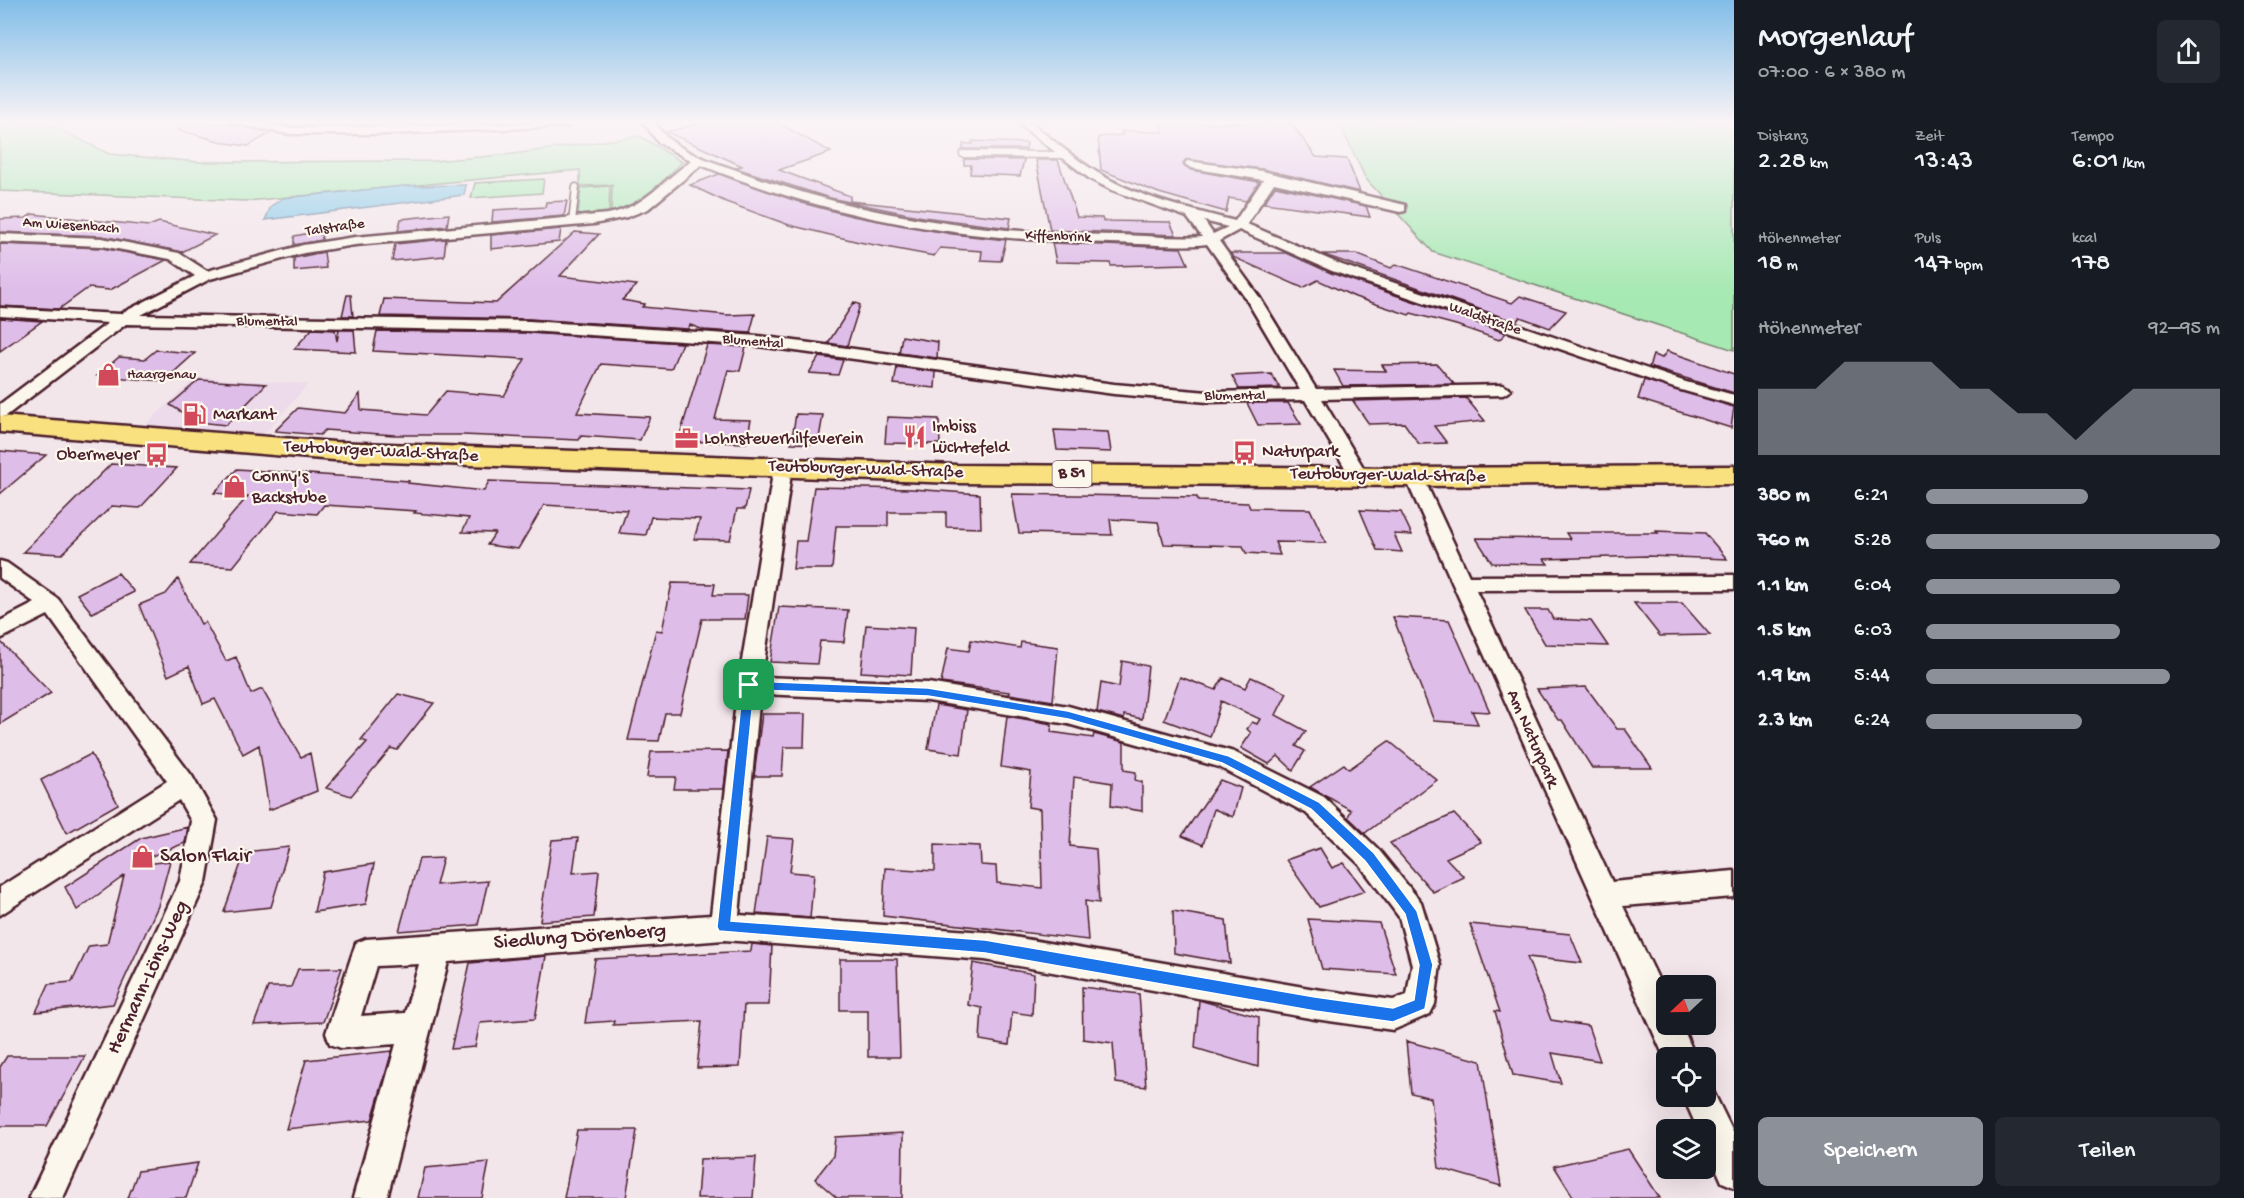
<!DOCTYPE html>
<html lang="de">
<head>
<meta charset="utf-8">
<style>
  body { margin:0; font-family:"Gochi Hand",sans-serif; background:#242831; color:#f1f3f6; height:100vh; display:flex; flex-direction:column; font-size:22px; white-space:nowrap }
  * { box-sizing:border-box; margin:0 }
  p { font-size:20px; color:#9ea1a6 }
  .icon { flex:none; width:33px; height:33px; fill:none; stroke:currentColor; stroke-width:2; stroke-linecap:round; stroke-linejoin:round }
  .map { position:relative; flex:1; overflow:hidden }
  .drawer { display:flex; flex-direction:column; background:#171b24; width:510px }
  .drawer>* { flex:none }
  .needle { width:39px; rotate:248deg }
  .tools { position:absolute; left:1656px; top:975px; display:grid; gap:12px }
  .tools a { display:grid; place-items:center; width:60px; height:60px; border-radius:9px; background:#171b24; box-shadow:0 6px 24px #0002; font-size:30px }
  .pin { position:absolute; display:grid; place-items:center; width:51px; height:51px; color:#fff; margin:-26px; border-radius:12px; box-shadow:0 3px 9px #0006 }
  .round { display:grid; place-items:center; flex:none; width:63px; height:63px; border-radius:9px; background:#242831 }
  .overview { display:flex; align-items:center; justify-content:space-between; height:102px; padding:0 24px }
  h1 { font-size:33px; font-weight:600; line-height:45px }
  .metrics { display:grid; grid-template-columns:repeat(3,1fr); gap:9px; height:102px; padding:6px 24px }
  .metrics div { display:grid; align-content:center }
  .metrics b { font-size:26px; font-weight:600 }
  .metrics small { font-size:16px; font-weight:400 }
  .metrics p { font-size:16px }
  .chart { height:168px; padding:12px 24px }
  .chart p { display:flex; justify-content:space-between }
  .chart svg { width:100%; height:108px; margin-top:6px; fill:#8c9099; opacity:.7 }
  .cta { display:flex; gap:12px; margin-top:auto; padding:12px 24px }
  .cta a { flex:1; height:69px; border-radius:9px; background:#8c9099; color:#fff; font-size:24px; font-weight:600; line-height:69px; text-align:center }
  .cta a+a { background:#242831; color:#f1f3f6 }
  ul { padding:0 24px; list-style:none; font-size:20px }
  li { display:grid; grid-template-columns:96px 72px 1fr; align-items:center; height:45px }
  li i { height:15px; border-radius:8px; background:#8c9099 }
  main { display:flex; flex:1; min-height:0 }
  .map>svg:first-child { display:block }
</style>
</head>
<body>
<main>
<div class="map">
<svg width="1734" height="1198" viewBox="0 0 1734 1198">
  <rect width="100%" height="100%" fill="#f3e6eb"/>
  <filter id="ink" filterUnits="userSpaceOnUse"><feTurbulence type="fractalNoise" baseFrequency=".0167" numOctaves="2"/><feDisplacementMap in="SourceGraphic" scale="12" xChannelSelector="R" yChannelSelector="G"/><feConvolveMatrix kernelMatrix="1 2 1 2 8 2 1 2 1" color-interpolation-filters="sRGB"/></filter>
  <g filter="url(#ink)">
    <path fill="#eddaea" d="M197 377 308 384 264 434 145 425Z"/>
    <path fill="#a7e9b3" stroke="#78846f" stroke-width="1.5" d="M0 123H47L109 154 200 162 433 161 513 154 640 136 682 162 644 200 611 212 612 185 580 186V170L246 201 0 191Z
      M1339 123H1734V350L1433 252 1366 179Z
      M544 179 542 193 471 198 475 183Z
      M610 186 609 212 578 215 581 188Z"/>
    <path fill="#87cae9" stroke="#6f869d" stroke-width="1.5" d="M466 185 464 195 265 220 271 206 283 198 404 186Z"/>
    <path fill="#dfbde9" stroke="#4a1f2b" stroke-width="1.5" d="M179 123H229L271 133 248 146 226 143 178 130Z
      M701 123H778L831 152 779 170 850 196V201L1011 218 1009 228 923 217 830 198 736 168 742 166 667 132Z
      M1160 123H1291L1316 157 1347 159 1360 192 1262 169 1185 160 1183 164 1191 170 1259 182 1246 201 1229 198 1226 212 1159 193 1101 170 1098 137 1122 135 1121 131 1163 132Z
      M972 141 1027 143 1026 149H963V144H973Z
      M964 159 1024 160 1020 176 970 174 971 165H964Z
      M1036 160H1058L1077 217 1102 218 1103 221 1170 222 1176 235 1050 230Z
      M719 174 802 203 852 216 952 234 1006 240 1001 261 981 260 982 251 940 248 934 256 859 242 789 225 726 202 690 185Z
      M1275 186 1366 206 1370 217 1264 203Z
      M567 201 564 216 492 222 493 210 545 207 546 202Z
      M32 214 149 226 159 222 215 235 182 252 102 236 0 232V219L26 218Z
      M449 214 447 226 398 231 401 219Z
      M561 229 559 242 491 249V235Z
      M321 231 322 240 294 245V236Z
      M575 232 599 234 560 276 637 285 622 300 645 304 642 307 728 315 755 314 750 333 704 330 690 325 688 329 529 319 380 316 384 299 496 303Z
      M446 239 444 256 392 261 395 244Z
      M1052 243 1181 248 1188 264 1111 266 1110 263 1056 262Z
      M0 244 102 248 166 260 110 290 88 288 59 309 0 306Z
      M324 252 326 268 294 271V258Z
      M1230 253H1287L1331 273 1506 333 1499 340 1456 325 1411 313 1409 315 1355 297 1318 280 1303 288 1233 257Z
      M1322 254H1356L1391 268 1396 264 1512 303 1520 296 1566 311 1550 328 1520 317 1516 322Z
      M347 295H351L353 316H342Z
      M854 302 860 305 847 346 828 343Z
      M0 318 42 321 0 351Z
      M312 329 335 330 337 341 339 330H354L356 352 294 349Z
      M377 331 529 333 682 343 671 369 601 364 577 413 650 417 640 440 581 436 579 440 462 435H394L325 430 320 435 275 431 298 408 345 413 360 394 361 410 426 415 446 391 504 396 525 359 373 351Z
      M902 336 938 342 937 358 899 353Z
      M707 345 746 347 740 371 728 370 715 419 751 420 746 443 678 441Z
      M156 350 195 353 164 381 97 376 119 357 145 359Z
      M1667 351 1734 374V393L1649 367 1653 355 1662 358Z
      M819 357 843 360 838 375 809 373Z
      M1437 364 1454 384 1343 386 1334 370 1386 371 1382 365Z
      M897 367 936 372 935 388 894 384Z
      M1271 374 1280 388 1239 389 1232 376Z
      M199 380 266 384 226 425 198 422 170 405Z
      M1644 380 1734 407 1731 428 1638 399Z
      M1466 398 1485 421 1434 426 1447 443 1419 444 1404 423 1369 424 1353 401Z
      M1247 403H1288L1301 424 1258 425Z
      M796 414 823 415 818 444 791 443Z
      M887 417 939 419 940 444 885 443Z
      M1054 430 1108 432 1111 452 1057 450Z
      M0 451 46 455 0 494Z
      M111 464 177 468 140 508 112 506 62 554 23 552Z
      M237 469 409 481 408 483 484 491 489 481 749 490 745 509H737L730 540 694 539 700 519 651 517 646 535 619 533 627 510 544 505 518 549 487 545 495 533 462 532 469 518 414 513 416 511 324 505 317 514 278 511 233 567 190 564 248 496 214 493Z
      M814 487 912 489 980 494 981 528 946 527V512H888V526H836L832 569H793L796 541H806Z
      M1012 494 1197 497 1198 501 1248 503 1250 508 1310 509 1326 543 1275 542 1280 555 1246 553 1243 546 1164 544 1158 522 1110 519 1112 535 1019 533Z
      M1360 510 1401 512 1412 535 1394 534 1402 552 1377 550Z
      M1656 531 1705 533 1727 559 1647 556 1544 559 1548 564 1492 563 1476 538 1570 539 1566 533H1658Z
      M118 573 134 592 92 613 77 594Z
      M178 579 201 624 205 622 226 661 236 657 251 694 262 689 301 757 310 753 317 791 269 810 259 745 243 754 215 699 203 704 189 666 168 676 139 605 166 594Z
      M672 583 715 584 713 595H748L745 619H702L680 713H665L659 741 628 740 656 630 662 631Z
      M1634 603H1682L1710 635 1660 636Z
      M779 607 848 610 844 642 820 641 817 664 770 662Z
      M1525 610H1548L1553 619 1591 621 1608 646 1545 644Z
      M1393 617 1449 620 1490 712 1472 711 1478 724 1434 721Z
      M866 625 914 628 911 675 861 672Z
      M971 640 1020 648 1021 642 1058 647 1053 701 1009 694 1010 692 941 683 948 648 969 651Z
      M0 641 51 693 0 724Z
      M1122 661 1148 666 1142 719 1124 715V719L1097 712 1101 683 1119 687Z
      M1180 677 1216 690 1223 678 1245 688 1251 677 1287 693 1276 715 1306 731 1296 746 1305 751 1293 770 1278 756 1269 764 1241 748 1251 733 1247 729 1252 722 1257 724 1260 719 1221 701 1210 737 1164 720Z
      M1586 687 1617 729H1625L1652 768H1592L1562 720H1558L1537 689Z
      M398 694 434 703 397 750 391 748 351 796 326 788 367 742 361 740Z
      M936 705 967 710 961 754 928 749Z
      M762 714H805L804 747H784L782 776H754Z
      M1007 716 1052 724 1051 732 1093 738 1094 734 1124 742V770L1136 772 1135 780 1142 782V811L1111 806 1112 783 1074 777 1070 846 1096 849 1099 903 1085 901 1088 940 883 916 885 868 935 871V844L980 846 981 865 996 866 997 883 1042 888 1040 809 1028 807 1031 772 1001 767Z
      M1389 741 1437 780 1365 833 1348 817 1351 810 1310 787 1344 764 1349 769Z
      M728 751 724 789H674L676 777H647L651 752Z
      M91 754 118 804 67 833 41 780Z
      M1220 780 1241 788 1233 817 1214 809 1203 845 1182 836Z
      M1454 814 1481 842 1446 858 1464 877 1433 892 1390 843Z
      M188 827 185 843 139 861V865L170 861 158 906 113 1004 36 1012 49 984 72 982 89 946 107 944 124 876 77 910 65 887 141 838Z
      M767 837 794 839 790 872 814 874 810 918 756 914Z
      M578 838 573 873 599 871 594 917 540 921 552 840Z
      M289 847 271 907 224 912 245 852Z
      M1320 848 1332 868 1344 863 1365 891 1319 907 1286 860Z
      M443 858 436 885 488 881 478 925 399 931 419 859Z
      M374 864 366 904 314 912 323 872Z
      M1173 911 1226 920 1230 963 1174 953Z
      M1308 919 1379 923 1396 974 1322 969Z
      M1470 924 1570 934 1582 963 1527 957 1551 1020 1588 1026 1600 1061 1552 1053 1561 1083 1513 1075 1495 1011 1500 1012Z
      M752 944 772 946 769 1005H744L740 1067 697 1068 702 1021 613 1025 614 1021 585 1023 595 959 751 951Z
      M546 956 535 1019 480 1023 475 1047 451 1049 470 963Z
      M840 959H897L900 1057H868V1010H840Z
      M973 963 1034 974 1032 1015 1012 1012 1009 1045 980 1040 982 1008 968 1005Z
      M342 968 323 1022 254 1025 268 987H291L298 969Z
      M1082 987 1139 994 1146 1087 1116 1083 1113 1043 1083 1039Z
      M1199 1000 1259 1017 1258 1067 1195 1048Z
      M1406 1041 1481 1061 1501 1186 1439 1168 1431 1098 1411 1093Z
      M392 1051 372 1120 286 1129 306 1060Z
      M7 1056H85L47 1126H0V1067Z
      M577 1130H637L626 1198H564Z
      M903 1133 902 1198H837L815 1179 833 1156 835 1137Z
      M1628 1149 1660 1198H1574L1554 1166Z
      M756 1157 753 1198H697L700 1159Z
      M489 1162 482 1198H418L425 1168Z
      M198 1163 186 1198H128L138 1171Z"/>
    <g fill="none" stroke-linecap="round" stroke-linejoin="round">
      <defs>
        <path id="service" d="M963 154 1064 155
          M572 222 576 187"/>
        <path id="minor" d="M231 123H261L289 128 573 123 568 126 388 134H289Z
          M644 123H655C671 150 708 160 736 170 861 217 982 233 1115 235 1144 235 1173 239 1202 237L1187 217 1112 190 1090 179 1018 123H1031C1053 140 1075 159 1098 173 1136 197 1192 210 1235 221L1263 180 1191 168 1185 164 1187 161 1262 171 1405 205V211L1400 212 1274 183 1247 224 1342 265 1686 382 1734 395V405L1674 388 1332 271 1239 230 1219 241 1260 298 1316 389 1503 385 1511 390 1503 395 1322 399 1369 477 1360 483 1353 481 1305 400 1208 402 1114 394 758 346 529 331 126 324 6 416 0 417V404L108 323 0 316V308L120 314 195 276 170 259 102 246 0 242V234L102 238 179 253 207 271 303 245 355 237 608 214C645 207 662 181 691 161L658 142ZM701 165C839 221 963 240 1111 243 1142 243 1176 248 1207 244L1246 299 1300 390 1208 392 1114 384 758 336 529 321 141 315 210 279 304 253 355 245 594 224 627 217 648 209ZM1204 221 1228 227 1213 234Z
          M783 461 792 467 762 677 928 683 1068 706 1234 752 1324 797 1378 849 1421 902 1440 965 1435 1004 1430 1014 1393 1030 1315 1019 985 960 724 940 448 962 387 1198H353L396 1044 341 1048 330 1044 326 1033 356 943 366 939 711 915 738 685 774 467ZM760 694 928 701 1068 724 1219 767 1306 813 1360 865 1399 917 1412 965 1407 995 1393 1000 1315 989 985 932 739 915ZM419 964 405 1013 361 1016 376 966Z
          M1414 471 1423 477 1469 576 1734 575V589L1476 590 1612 882 1734 871V897L1623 906 1666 995V1024H1681L1696 1058H1666V1061L1405 477Z
          M0 561 7 563 58 599 192 776 217 820 206 882 63 1198H29L180 881 191 821 179 800 0 915V887L167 781 48 615 0 639V621L35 603 0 578Z
          M1706 1083 1710 1085 1734 1134V1187L1722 1182 1706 1145V1130H1698L1683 1096H1706Z"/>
        <path id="primary" d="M0 416 334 442 956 465 1414 468 1734 466V484L1414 486 956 483 334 460 0 432Z"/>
      </defs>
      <use href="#service" stroke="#4a1f2b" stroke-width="9"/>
      <use href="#minor" stroke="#4a1f2b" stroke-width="5"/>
      <use href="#primary" stroke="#4a1f2b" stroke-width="5"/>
      <use href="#service" stroke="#fbf7ec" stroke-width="6"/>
      <use href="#minor" fill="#fbf7ec" fill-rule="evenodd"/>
      <use href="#primary" fill="#fae180" fill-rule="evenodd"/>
    </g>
  </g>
  <linearGradient id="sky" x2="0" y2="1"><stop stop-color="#81bde8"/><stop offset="0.42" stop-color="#faf4f6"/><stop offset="1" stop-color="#faf4f6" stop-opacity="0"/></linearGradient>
  <rect width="1734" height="291" fill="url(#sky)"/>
  <path fill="#1a73e8" stroke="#fff" stroke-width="1.5" fill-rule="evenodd" d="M749 681 928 688 1068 711 1229 756 1319 802 1374 853 1417 911 1433 965 1425 1009 1393 1022 1315 1011 985 953 719 931 717 927 743 685ZM754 690 928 696 1068 719 1222 763 1311 809 1365 861 1405 914 1419 965 1414 1000 1393 1008 1315 997 985 940 731 921Z"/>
  <defs>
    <symbol id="shop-bare" viewBox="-9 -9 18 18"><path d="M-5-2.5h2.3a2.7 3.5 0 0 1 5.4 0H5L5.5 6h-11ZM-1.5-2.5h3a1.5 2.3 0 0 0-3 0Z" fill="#d1495b" stroke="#fbf7ec" stroke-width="2.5" paint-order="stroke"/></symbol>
    <symbol id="fuel-bare" viewBox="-9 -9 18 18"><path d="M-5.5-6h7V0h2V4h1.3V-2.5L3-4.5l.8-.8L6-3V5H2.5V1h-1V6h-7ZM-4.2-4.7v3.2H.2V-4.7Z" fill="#d1495b" stroke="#fbf7ec" stroke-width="2.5" paint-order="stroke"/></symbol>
    <symbol id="restaurant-bare" viewBox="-9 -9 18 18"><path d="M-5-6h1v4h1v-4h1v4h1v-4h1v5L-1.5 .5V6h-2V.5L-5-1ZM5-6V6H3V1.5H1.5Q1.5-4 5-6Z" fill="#d1495b" stroke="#fbf7ec" stroke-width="2.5" paint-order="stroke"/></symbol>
    <symbol id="office-bare" viewBox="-9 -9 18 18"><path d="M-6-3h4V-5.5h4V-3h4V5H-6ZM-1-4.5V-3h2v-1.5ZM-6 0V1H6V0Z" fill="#d1495b" stroke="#fbf7ec" stroke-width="2.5" paint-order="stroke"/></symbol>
    <symbol id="bus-bare" viewBox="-9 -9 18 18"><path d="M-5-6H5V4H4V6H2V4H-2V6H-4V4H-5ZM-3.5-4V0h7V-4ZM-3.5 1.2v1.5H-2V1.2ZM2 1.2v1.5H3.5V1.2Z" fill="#d1495b" stroke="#fbf7ec" stroke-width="2.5" paint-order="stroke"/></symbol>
  </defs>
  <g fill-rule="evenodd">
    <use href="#shop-bare" x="92" y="358" width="33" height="33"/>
    <use href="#fuel-bare" x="178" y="398" width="33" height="33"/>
    <use href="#restaurant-bare" x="898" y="420" width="33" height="33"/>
    <use href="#office-bare" x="670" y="422" width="33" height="33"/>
    <use href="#bus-bare" x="1228" y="436" width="33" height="33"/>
    <use href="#bus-bare" x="140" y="438" width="33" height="33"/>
    <use href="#shop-bare" x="218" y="470" width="33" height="33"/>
    <use href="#shop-bare" x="126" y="840" width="33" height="33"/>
  </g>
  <g text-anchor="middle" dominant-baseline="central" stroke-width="4.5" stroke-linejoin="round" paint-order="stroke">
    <g font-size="15" fill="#4a1f2b" stroke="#fbf7ec">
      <text transform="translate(71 226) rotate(4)">Am Wiesenbach</text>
      <text transform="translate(335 228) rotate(-8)">Talstraße</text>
      <text transform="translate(1058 237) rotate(2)">Kiffenbrink</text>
      <text transform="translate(1485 319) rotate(19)">Waldstraße</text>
      <text transform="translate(267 322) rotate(1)">Blumental</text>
      <text transform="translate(753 342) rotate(5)">Blumental</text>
      <text x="1235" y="396">Blumental</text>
    </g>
    <g font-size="15" fill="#4a1f2b" stroke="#fbf7ec" text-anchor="start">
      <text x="127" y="375">Haargenau</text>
    </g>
    <rect fill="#fbf7ec" stroke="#7f6065" stroke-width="1.5" x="1052.5" y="461" width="39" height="26" rx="4.5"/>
    <g font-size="16" font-weight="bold" fill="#4a1f2b">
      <text x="1072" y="474">B 51</text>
    </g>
    <g font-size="18" fill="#4a1f2b" stroke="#fbf7ec" text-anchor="start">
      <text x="213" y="415">Markant</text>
      <text x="932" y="427">Imbiss<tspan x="932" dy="21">Lüchtefeld</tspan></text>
      <text x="704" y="439">Lohnsteuerhilfeverein</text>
      <text x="1262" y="452">Naturpark</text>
      <text x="139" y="455" text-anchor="end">Obermeyer</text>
      <text x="252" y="477">Conny's<tspan x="252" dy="21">Backstube</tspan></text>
    </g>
    <g font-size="18" fill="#4a1f2b" stroke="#fbf7ec">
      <text transform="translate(381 452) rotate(3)">Teutoburger-Wald-Straße</text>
      <text transform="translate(866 470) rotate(2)">Teutoburger-Wald-Straße</text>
      <text transform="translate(1388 476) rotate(1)">Teutoburger-Wald-Straße</text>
      <text transform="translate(1532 739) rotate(66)">Am Naturpark</text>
    </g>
    <g font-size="21" fill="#4a1f2b" stroke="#fbf7ec" text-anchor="start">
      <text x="160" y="857">Salon Flair</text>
    </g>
    <g font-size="21" fill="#4a1f2b" stroke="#fbf7ec">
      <text transform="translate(580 938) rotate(-4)">Siedlung Dörenberg</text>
      <text transform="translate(149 978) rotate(-65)">Hermann-Löns-Weg</text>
    </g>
  </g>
</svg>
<div class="tools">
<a><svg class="needle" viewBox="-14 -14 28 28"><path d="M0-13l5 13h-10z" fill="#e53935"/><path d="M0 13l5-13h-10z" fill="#9ea1a6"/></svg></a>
<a><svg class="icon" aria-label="locate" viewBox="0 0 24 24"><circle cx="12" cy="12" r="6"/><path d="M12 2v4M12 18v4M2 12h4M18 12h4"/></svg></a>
<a><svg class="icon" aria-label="layers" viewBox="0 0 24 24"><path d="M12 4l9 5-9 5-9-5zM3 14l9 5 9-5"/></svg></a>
</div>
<div class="pin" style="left:749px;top:685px;background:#1e9e55"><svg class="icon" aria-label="arrive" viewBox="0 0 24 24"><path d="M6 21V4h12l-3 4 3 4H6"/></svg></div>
</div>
<section class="drawer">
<div class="overview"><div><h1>Morgenlauf</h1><p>07:00 · 6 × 380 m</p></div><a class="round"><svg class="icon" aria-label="share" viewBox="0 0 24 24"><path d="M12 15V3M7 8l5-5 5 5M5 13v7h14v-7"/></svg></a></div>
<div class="metrics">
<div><p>Distanz</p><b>2.28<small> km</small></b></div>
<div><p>Zeit</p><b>13:43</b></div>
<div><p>Tempo</p><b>6:01<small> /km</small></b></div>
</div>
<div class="metrics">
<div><p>Höhenmeter</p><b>18<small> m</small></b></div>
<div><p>Puls</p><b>147<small> bpm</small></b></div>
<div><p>kcal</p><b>178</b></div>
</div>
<div class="chart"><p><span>Höhenmeter</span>92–95 m</p>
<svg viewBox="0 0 160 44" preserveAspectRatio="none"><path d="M0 44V17L10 17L20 17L30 6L40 6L50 6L60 6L70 17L80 17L90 27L100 27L110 38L120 27L130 17L140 17L150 17L160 17V44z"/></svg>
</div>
<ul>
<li><b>380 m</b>6:21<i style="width:55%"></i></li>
<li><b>760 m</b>5:28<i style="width:100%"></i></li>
<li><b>1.1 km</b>6:04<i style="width:66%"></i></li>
<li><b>1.5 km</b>6:03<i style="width:66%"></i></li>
<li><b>1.9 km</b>5:44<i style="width:83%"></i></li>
<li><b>2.3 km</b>6:24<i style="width:53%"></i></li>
</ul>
<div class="cta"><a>Speichern</a><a>Teilen</a></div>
</section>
</main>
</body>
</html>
